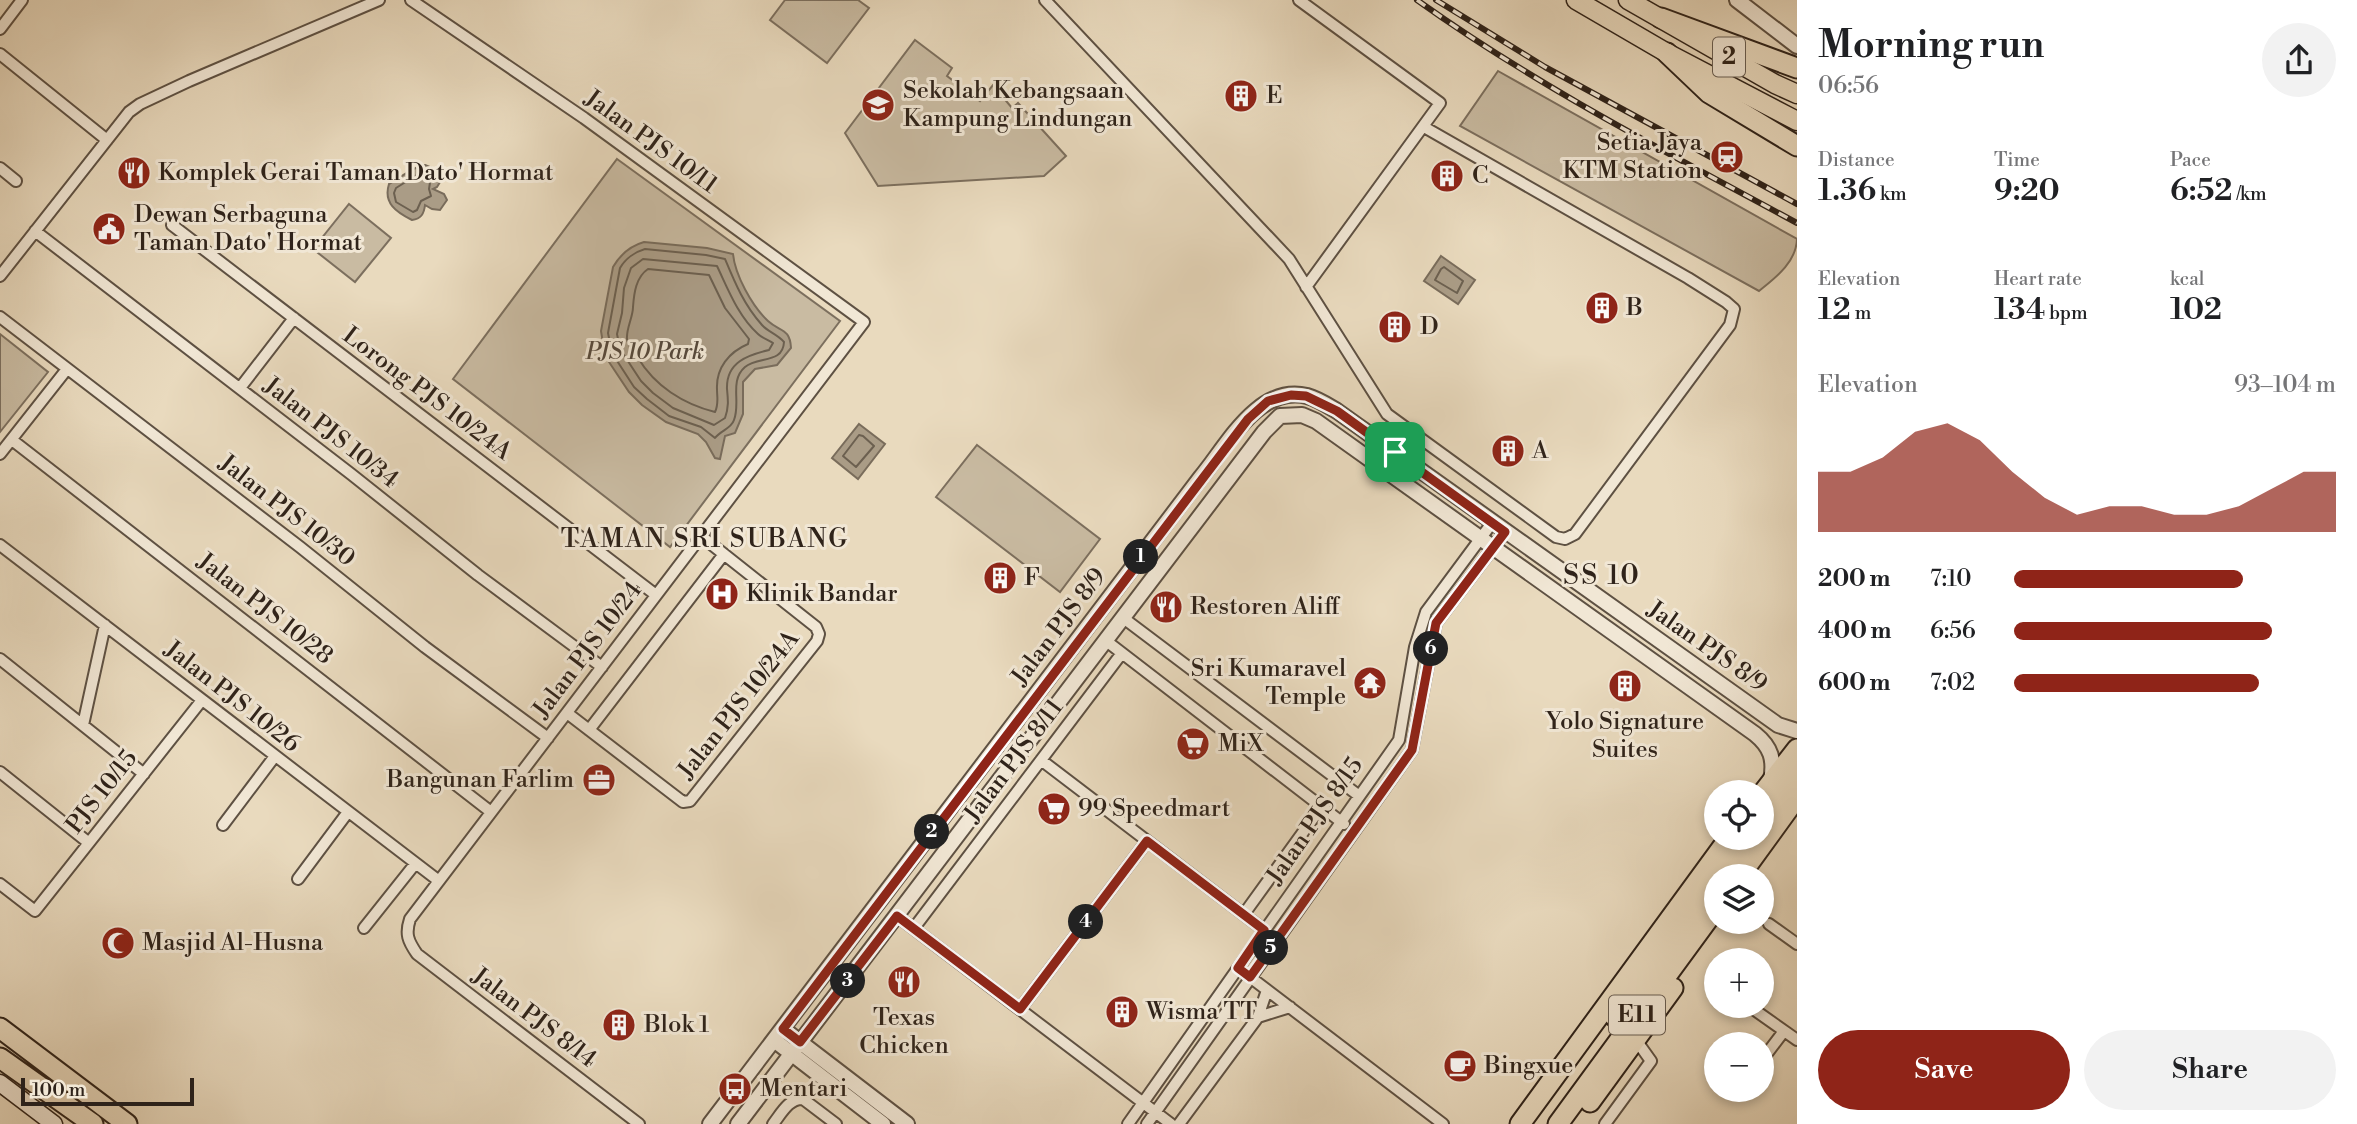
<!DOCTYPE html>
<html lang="en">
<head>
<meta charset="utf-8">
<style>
  body { margin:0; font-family:"Libre Bodoni",serif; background:#f2f2f2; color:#202124; height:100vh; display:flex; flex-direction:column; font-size:26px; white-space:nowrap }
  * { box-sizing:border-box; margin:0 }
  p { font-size:23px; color:#757577 }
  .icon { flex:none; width:38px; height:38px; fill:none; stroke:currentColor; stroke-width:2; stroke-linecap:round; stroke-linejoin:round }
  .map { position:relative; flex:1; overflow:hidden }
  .details { display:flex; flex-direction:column; background:#fff; width:560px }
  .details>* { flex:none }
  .tools { position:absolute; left:1704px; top:780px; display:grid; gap:14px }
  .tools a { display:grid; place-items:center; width:70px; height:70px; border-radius:50%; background:#fff; box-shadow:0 4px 10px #0003; font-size:35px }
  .scale { position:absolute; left:21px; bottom:18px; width:173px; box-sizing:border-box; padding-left:7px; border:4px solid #2f231a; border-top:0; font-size:19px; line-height:24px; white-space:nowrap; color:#2f231a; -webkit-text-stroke:5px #f1e7d5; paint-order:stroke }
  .pin { position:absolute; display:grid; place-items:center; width:60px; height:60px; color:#fff; margin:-30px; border-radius:14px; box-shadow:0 4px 10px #0006 }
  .km { position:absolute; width:35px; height:35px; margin:-18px; border-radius:50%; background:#222; color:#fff; font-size:19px; line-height:35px; text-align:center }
  .round { display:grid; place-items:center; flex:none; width:74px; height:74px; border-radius:37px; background:#f2f2f2 }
  .summary { display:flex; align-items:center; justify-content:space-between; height:119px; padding:0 21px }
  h1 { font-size:38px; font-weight:600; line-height:52px }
  .figures { display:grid; grid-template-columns:repeat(3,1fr); gap:10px; height:119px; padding:7px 21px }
  .figures div { display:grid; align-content:center }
  .figures b { font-size:30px; font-weight:600 }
  .figures small { font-size:19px; font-weight:400 }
  .figures p { font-size:19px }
  .chart { height:196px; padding:14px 21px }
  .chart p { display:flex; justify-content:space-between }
  .chart svg { width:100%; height:126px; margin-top:7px; fill:#8f2418; opacity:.7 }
  .cta { display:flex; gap:14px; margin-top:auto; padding:14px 21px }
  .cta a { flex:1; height:80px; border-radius:42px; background:#8f2418; color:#fff; font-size:28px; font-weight:600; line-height:80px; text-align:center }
  .cta a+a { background:#f2f2f2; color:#202124 }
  ul { padding:0 21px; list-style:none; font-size:23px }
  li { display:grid; grid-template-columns:112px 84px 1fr; align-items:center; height:52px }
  li i { height:18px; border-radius:9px; background:#8f2418 }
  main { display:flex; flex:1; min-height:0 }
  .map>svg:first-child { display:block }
</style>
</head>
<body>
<main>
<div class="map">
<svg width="1797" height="1124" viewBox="0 0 1797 1124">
  <rect width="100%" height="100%" fill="#e9dabe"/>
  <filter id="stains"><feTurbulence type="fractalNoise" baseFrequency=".00286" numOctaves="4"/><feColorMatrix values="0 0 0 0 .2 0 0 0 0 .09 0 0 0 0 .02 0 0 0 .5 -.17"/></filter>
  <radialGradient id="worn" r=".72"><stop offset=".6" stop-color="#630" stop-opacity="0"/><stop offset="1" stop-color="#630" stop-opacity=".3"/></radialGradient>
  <path fill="#c9bba2" stroke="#7c6f5e" stroke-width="2" d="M785 0H858L869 8 827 63 770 20Z
    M915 40 952 68 947 76 980 101 993 85 1012 108 1018 103 1066 156 1044 176 878 186 845 133Z
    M1498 71 1797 239C1796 263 1775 278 1759 291L1460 126Z
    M617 159 840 321 670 547 453 379Z
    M349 204 391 238 355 282 313 249Z
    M0 334 48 372 0 432Z
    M977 445 1100 539 1060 592 936 497Z"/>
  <path fill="#aa9c86" stroke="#796c5b" stroke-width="2" d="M425 165 437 170 440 182 437 187 433 189 444 194 447 200 440 210 432 209 425 205C424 214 421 219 412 220 396 212 383 203 389 184 400 178 414 166 425 165Z
    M644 242 707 248 733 254C735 275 752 306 768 321 780 332 790 328 791 348L777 365 755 369 743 382V414L735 433 725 436 720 459 715 458 706 442 698 434 666 422 642 405 629 392 605 356 601 331 613 267C620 255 630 246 644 242Z
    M1441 256 1475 280 1458 304 1424 281Z
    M859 424 885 444 858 479 832 458Z"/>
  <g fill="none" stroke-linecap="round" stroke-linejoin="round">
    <path stroke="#6c6050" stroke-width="2" d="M420 173 431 176 429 189 431 196 421 201 417 210 413 212 396 202 394 193 396 188Z
      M645 249 706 255 725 259C735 283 744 305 762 325 768 332 777 334 784 342 783 364 758 356 745 367 729 381 741 402 734 420 731 429 721 430 715 438L701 427 669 416 647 399 634 387 612 353 608 333 620 268C625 259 635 252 645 249Z
      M643 259 717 266C728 289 738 316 758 334 762 338 769 340 773 343L769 350C748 355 726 362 727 389 728 399 729 407 725 418L714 425 673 408 653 393 641 381 620 349 617 334 622 313 624 288 631 268Z
      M1444 267 1463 281 1457 293 1435 280 1441 269Z
      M648 269 709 275 725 308 749 339 748 344C729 352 716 368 717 389 717 398 719 404 715 412 683 404 655 386 638 358 634 352 628 346 627 339 626 329 633 317 633 307 634 293 636 277 648 269Z
      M859 435 863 436 874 446 856 467 843 456Z"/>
    <defs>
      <path id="minor" d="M411 0 584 118 864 322 410 919C405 934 408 941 417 954L639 1124
        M1045 0 1289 259 1387 414 1556 537 1565 539 1575 534 1730 325 1734 309 1726 302 1688 278 1424 127
        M1299 0 1440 103 1306 287
        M0 29 22 0
        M0 54 107 140
        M0 168 16 181
        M172 225 656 595
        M35 231 351 474 478 575 602 667
        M0 276 129 112 140 104 189 81 379 0
        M0 317 300 547 425 647 548 738
        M240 388 294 318
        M12 440 491 812
        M1395 452 1410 433
        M0 454 67 369
        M0 545 439 881
        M1122 617 1358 795
        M1105 640 1344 824
        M0 659 144 774
        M567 713 683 802 690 801 817 641 819 634 816 627 701 536
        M83 725 105 625
        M589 730 724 554
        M1041 760 1264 930
        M0 772 89 843
        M223 825 275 756
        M298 879 348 812
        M0 884 35 911 202 700
        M1244 914 1322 806
        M897 916 1171 1124
        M1769 924 1797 944
        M364 928 415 864
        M914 928 1122 653
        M1246 974 1443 1124
        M1749 1006 1797 1040
        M1020 1009 1147 841
        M1258 1017 1290 1007
        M1762 1060 1784 1031
        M773 1124C781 1114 789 1098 803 1099L836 1124
        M1128 1124 1399 740 1415 647 1426 612 1492 523
        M1147 1124 1412 750 1436 623 1505 532
        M1179 1124 1258 1017 1267 990
        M1605 1124 1651 1061 1636 1040"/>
      <path id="tertiary" d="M1737 0 1797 46
        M783 1029 907 1124
        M774 1040 883 1124
        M710 1124 1201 477C1227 446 1258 384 1307 396 1318 399 1327 405 1337 411L1778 725 1797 731
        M738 1124 1264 432 1280 416 1302 415 1316 421 1755 734C1771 747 1775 760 1771 780"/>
      <path id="secondary" d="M0 1083 54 1124"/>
      <path id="trunk" d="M1576 0 1667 53 1797 121
        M1628 0 1775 84 1797 94"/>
      <path id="motorway" d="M1661 18 1797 68
        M1667 53 1709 93 1797 146
        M1762 794 1797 749
        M1762 820 1797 773
        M1720 877 1748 838
        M1739 877 1797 797
        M1615 1017 1717 881
        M0 1028 127 1124
        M0 1058 93 1124
        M1590 1102 1673 988
        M1520 1124 1729 838
        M1558 1124 1717 907"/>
    </defs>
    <use href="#minor" stroke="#5e5143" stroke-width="14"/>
    <use href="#tertiary" stroke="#5e5143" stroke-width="18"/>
    <use href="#secondary" stroke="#2f231a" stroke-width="19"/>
    <use href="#trunk" stroke="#2f231a" stroke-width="21"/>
    <use href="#motorway" stroke="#2f231a" stroke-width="23"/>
    <use href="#minor" stroke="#f1e7d5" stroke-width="10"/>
    <use href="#tertiary" stroke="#f1e7d5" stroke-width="14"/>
    <use href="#secondary" stroke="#f1e7d5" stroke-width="16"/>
    <use href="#trunk" stroke="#e9dabe" stroke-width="18"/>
    <use href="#motorway" stroke="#e9dabe" stroke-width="19"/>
    <defs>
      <path id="rail" d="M1417 0C1537 86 1668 153 1797 223
        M1436 0 1545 67 1797 204"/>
    </defs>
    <use href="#rail" stroke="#2f231a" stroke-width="6"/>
    <use href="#rail" stroke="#f1e7d5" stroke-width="3.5" stroke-dasharray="10" stroke-linecap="butt"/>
  </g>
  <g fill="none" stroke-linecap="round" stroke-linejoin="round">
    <defs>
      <path id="route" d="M1291 395 1306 396 1337 411 1505 532 1436 623 1412 750 1250 977 1238 968 1264 930 1147 841 1020 1009 897 916 800 1042 783 1029 1248 419 1268 401Z"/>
    </defs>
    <use href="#route" stroke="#fff" stroke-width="14"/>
    <use href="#route" stroke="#8f2418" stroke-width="9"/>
  </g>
  <defs>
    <symbol id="building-disc" viewBox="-11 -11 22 22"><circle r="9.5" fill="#8f2418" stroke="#f1e7d5"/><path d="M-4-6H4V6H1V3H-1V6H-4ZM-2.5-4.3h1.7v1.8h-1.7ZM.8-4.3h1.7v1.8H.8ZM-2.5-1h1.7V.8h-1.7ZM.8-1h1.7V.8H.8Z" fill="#fff"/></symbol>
    <symbol id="school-disc" viewBox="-11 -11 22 22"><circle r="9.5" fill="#8f2418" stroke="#f1e7d5"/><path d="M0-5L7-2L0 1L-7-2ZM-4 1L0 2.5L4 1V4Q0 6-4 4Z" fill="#fff"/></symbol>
    <symbol id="station-disc" viewBox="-11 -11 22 22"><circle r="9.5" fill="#8f2418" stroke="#f1e7d5"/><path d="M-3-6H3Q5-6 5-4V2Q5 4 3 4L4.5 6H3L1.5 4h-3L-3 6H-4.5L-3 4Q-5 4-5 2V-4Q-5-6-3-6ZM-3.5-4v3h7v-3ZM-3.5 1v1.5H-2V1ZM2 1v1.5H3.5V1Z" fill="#fff"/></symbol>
    <symbol id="restaurant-disc" viewBox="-11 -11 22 22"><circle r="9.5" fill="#8f2418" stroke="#f1e7d5"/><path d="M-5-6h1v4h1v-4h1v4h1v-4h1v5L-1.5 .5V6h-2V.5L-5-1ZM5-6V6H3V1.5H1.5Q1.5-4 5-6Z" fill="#fff"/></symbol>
    <symbol id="civic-disc" viewBox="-11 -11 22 22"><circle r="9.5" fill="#8f2418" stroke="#f1e7d5"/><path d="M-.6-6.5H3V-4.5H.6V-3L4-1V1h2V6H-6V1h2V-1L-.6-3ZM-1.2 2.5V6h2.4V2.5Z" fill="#fff"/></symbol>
    <symbol id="hospital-disc" viewBox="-11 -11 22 22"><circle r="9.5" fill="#8f2418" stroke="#f1e7d5"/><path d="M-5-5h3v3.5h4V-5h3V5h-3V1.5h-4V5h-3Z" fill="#fff"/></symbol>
    <symbol id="temple-disc" viewBox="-11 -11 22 22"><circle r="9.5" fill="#8f2418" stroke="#f1e7d5"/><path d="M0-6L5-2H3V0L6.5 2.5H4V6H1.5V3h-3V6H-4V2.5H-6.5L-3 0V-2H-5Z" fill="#fff"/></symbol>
    <symbol id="supermarket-disc" viewBox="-11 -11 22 22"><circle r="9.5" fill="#8f2418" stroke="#f1e7d5"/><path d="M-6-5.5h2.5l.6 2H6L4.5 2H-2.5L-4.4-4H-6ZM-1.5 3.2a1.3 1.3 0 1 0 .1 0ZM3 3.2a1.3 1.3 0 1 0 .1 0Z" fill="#fff"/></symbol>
    <symbol id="office-disc" viewBox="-11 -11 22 22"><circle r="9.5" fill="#8f2418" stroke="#f1e7d5"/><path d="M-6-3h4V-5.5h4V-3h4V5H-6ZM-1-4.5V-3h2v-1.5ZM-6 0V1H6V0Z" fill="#fff"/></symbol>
    <symbol id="mosque-disc" viewBox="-11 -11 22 22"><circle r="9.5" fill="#8f2418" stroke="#f1e7d5"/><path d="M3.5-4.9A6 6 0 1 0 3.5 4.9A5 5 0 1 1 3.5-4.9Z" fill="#fff"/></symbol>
    <symbol id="cafe-disc" viewBox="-11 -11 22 22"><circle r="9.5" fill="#8f2418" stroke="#f1e7d5"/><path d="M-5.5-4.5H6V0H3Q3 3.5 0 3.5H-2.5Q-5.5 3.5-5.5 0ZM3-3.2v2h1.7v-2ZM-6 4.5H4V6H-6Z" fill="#fff"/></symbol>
    <symbol id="bus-disc" viewBox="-11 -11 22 22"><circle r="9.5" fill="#8f2418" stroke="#f1e7d5"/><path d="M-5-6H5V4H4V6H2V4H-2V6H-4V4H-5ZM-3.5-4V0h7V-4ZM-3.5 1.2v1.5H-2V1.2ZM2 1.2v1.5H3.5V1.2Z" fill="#fff"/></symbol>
  </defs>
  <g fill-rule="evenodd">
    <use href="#building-disc" x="1222" y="77" width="38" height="38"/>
    <use href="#school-disc" x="859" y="86" width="38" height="38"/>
    <use href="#station-disc" x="1708" y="138" width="38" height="38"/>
    <use href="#restaurant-disc" x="115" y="154" width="38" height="38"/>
    <use href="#building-disc" x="1428" y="157" width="38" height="38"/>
    <use href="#civic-disc" x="90" y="210" width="38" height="38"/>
    <use href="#building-disc" x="1583" y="289" width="38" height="38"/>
    <use href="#building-disc" x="1376" y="308" width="38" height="38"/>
    <use href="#building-disc" x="1489" y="432" width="38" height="38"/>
    <use href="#building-disc" x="981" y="559" width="38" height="38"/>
    <use href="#hospital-disc" x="703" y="575" width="38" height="38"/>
    <use href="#restaurant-disc" x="1147" y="588" width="38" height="38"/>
    <use href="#temple-disc" x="1351" y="664" width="38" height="38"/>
    <use href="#building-disc" x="1606" y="667" width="38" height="38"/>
    <use href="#supermarket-disc" x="1174" y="725" width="38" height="38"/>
    <use href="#office-disc" x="580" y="761" width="38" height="38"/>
    <use href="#supermarket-disc" x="1035" y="790" width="38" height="38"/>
    <use href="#mosque-disc" x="99" y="924" width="38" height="38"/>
    <use href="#restaurant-disc" x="885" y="963" width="38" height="38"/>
    <use href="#building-disc" x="1103" y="993" width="38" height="38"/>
    <use href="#building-disc" x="600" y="1006" width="38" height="38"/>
    <use href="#cafe-disc" x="1441" y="1047" width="38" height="38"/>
    <use href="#bus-disc" x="716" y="1070" width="38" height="38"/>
  </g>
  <g text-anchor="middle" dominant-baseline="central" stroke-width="6" stroke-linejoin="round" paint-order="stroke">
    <g fill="#f1e7d5" stroke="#695e52" stroke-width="2">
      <rect x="1713" y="37.5" width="32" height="39" rx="5"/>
      <rect x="1609" y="995.5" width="56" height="39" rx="5"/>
    </g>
    <g font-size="23" font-weight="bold" fill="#2f231a">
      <text x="1729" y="57">2</text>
      <text x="1637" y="1015">E11</text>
    </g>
    <g font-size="24" fill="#2f231a" stroke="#f1e7d5" text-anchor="start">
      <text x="903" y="91">Sekolah Kebangsaan<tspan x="903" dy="28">Kampung Lindungan</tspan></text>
      <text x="1266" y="96">E</text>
      <text x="1702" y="143" text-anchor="end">Setia Jaya<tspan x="1702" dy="28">KTM Station</tspan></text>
      <text x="158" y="173">Komplek Gerai Taman Dato' Hormat</text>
      <text x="1472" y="176">C</text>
      <text x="134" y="215">Dewan Serbaguna<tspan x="134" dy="28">Taman Dato' Hormat</tspan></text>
      <text x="1626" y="308">B</text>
      <text x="1420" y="327">D</text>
      <text x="1532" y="451">A</text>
      <text x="1024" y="578">F</text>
      <text x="746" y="594">Klinik Bandar</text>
      <text x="1190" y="607">Restoren Aliff</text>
      <text x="1346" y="669" text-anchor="end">Sri Kumaravel<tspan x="1346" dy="28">Temple</tspan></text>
      <text x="1625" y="722" text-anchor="middle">Yolo Signature<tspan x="1625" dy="28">Suites</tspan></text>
      <text x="1218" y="744">MiX</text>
      <text x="574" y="780" text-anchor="end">Bangunan Farlim</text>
      <text x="1078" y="809">99 Speedmart</text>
      <text x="142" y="943">Masjid Al-Husna</text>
      <text x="1146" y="1012">Wisma TT</text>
      <text x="904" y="1018" text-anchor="middle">Texas<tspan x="904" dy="28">Chicken</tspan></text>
      <text x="644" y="1025">Blok 1</text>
      <text x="1484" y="1066">Bingxue</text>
      <text x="760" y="1089">Mentari</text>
    </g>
    <g font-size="24" fill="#2f231a" stroke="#f1e7d5">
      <text transform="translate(651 142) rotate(36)">Jalan PJS 10/11</text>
      <text transform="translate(427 394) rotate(37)">Lorong PJS 10/24A</text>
      <text transform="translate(331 433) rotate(38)">Jalan PJS 10/34</text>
      <text transform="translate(287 511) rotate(38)">Jalan PJS 10/30</text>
      <text transform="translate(265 609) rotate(38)">Jalan PJS 10/28</text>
      <text transform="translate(1059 627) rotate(-53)">Jalan PJS 8/9</text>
      <text transform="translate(1707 647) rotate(35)">Jalan PJS 8/9</text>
      <text transform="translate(588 650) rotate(-53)">Jalan PJS 10/24</text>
      <text transform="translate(232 697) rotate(38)">Jalan PJS 10/26</text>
      <text transform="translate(739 705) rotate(-52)">Jalan PJS 10/24A</text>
      <text transform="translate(1014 761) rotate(-53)">Jalan PJS 8/11</text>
      <text transform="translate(102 792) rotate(-52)">PJS 10/15</text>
      <text transform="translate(1315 821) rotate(-55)">Jalan PJS 8/15</text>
      <text transform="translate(534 1018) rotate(37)">Jalan PJS 8/14</text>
    </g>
    <g font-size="24" font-style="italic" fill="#56493c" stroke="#f1e7d5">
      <text x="645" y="352">PJS 10 Park</text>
    </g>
    <g font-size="26" letter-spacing="2" fill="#2f231a" stroke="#f1e7d5">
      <text x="705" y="539">TAMAN SRI SUBANG</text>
    </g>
    <g font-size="28" letter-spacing="2" fill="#2f231a" stroke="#f1e7d5">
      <text x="1602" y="575">SS 10</text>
    </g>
  </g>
  <rect width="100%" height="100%" filter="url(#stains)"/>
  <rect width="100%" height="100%" fill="url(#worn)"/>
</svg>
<div class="tools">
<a><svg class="icon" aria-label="locate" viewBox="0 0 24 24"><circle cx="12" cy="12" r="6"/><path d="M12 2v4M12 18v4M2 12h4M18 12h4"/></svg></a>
<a><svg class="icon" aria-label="layers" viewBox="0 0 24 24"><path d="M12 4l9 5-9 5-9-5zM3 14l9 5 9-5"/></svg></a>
<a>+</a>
<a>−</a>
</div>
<div class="scale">100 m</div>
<div class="pin" style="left:1395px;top:452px;background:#1e9e55"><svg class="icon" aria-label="arrive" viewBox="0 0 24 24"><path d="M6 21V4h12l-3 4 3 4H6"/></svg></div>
<b class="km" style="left:1141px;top:557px">1</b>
<b class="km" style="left:932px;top:832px">2</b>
<b class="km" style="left:848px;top:981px">3</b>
<b class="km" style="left:1086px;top:922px">4</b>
<b class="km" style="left:1271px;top:948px">5</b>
<b class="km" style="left:1431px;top:649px">6</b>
</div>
<section class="details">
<div class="summary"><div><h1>Morning run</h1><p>06:56</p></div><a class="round"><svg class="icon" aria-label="share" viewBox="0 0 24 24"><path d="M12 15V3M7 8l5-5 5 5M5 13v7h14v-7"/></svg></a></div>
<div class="figures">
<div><p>Distance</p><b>1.36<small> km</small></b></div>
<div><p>Time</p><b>9:20</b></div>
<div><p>Pace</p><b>6:52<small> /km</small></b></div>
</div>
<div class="figures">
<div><p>Elevation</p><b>12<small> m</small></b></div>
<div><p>Heart rate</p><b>134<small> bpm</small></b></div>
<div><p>kcal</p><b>102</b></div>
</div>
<div class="chart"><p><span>Elevation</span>93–104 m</p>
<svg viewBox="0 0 160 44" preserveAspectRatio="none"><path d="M0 44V23L10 23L20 18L30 9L40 6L50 12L60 23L70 32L80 38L90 35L100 35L110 38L120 38L130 35L140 29L150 23L160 23V44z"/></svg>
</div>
<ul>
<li><b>200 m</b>7:10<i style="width:71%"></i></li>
<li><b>400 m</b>6:56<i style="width:80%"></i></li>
<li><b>600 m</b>7:02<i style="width:76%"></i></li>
</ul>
<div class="cta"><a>Save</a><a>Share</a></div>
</section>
</main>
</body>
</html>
